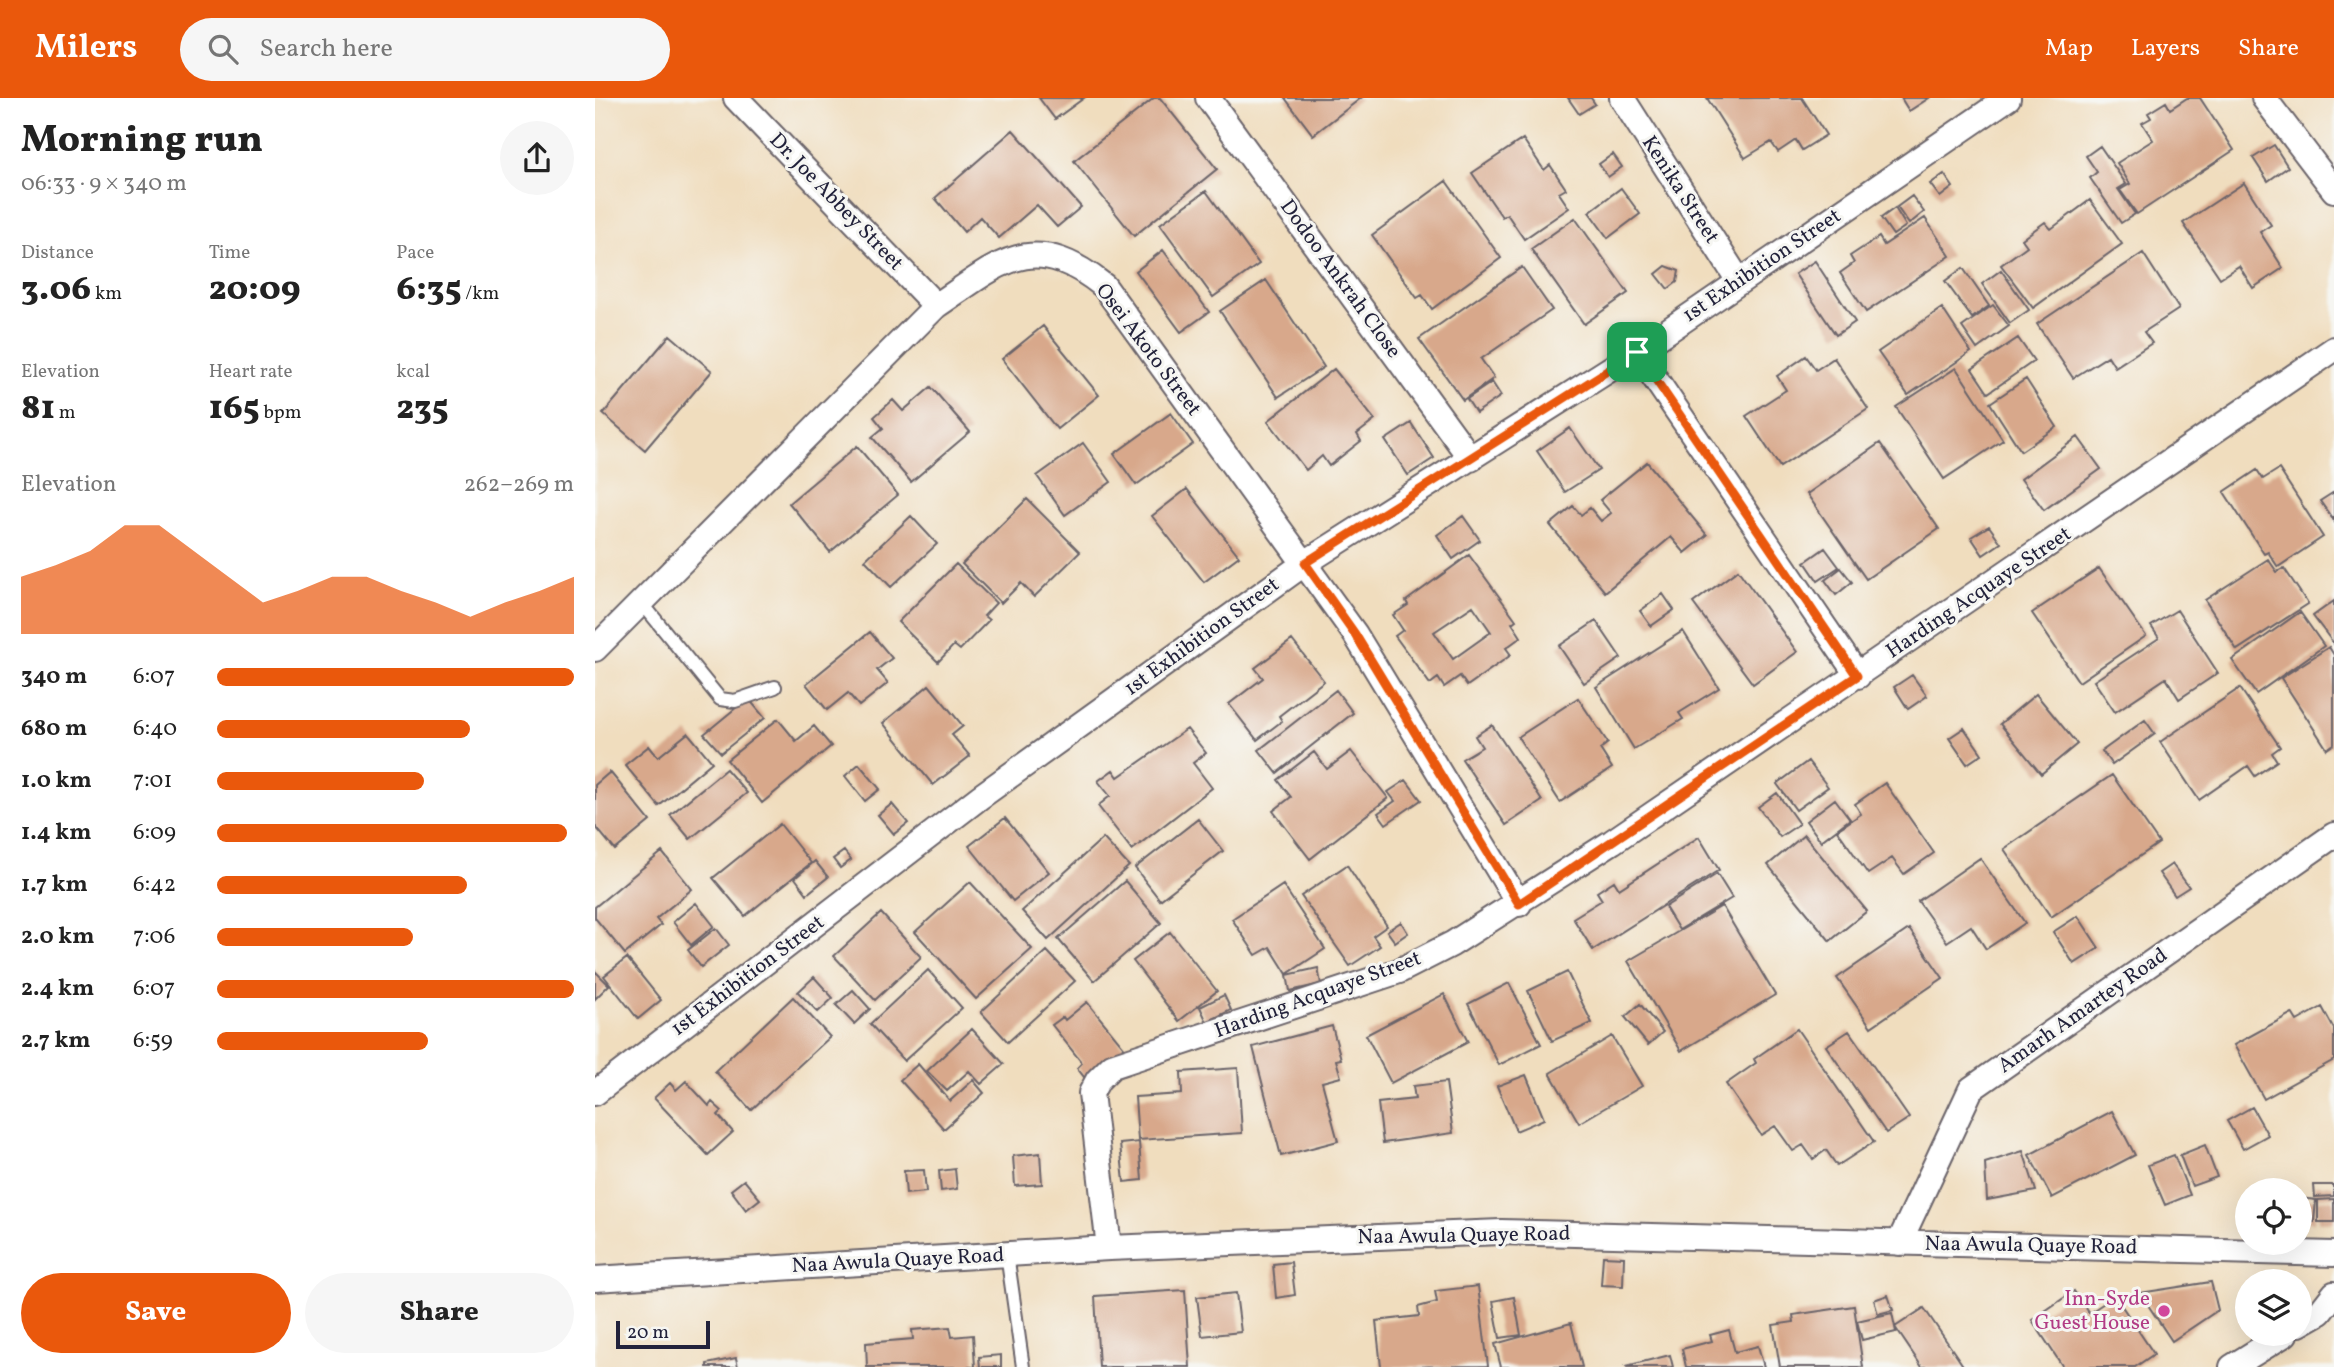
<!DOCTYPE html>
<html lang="en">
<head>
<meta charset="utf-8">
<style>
  body { margin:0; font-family:Vollkorn,serif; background:#f6f6f6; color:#222; height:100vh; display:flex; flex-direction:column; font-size:26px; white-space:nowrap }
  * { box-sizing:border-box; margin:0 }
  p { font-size:23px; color:#767676 }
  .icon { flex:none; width:38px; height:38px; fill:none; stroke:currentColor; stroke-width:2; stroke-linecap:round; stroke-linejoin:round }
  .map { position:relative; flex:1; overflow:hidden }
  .panel { display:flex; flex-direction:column; background:#fff; width:595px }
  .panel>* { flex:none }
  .tools { position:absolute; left:1640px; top:1080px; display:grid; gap:14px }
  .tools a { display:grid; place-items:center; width:77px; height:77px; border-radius:50%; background:#fff; box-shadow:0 7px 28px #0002; font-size:35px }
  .scale { position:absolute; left:21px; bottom:18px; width:94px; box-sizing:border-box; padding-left:7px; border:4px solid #22223b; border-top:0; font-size:19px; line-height:24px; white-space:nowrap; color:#22223b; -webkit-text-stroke:5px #f6f6f2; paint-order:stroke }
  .pin { position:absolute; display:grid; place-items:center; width:60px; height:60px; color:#fff; margin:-30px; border-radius:14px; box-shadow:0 4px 10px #0006 }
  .round { display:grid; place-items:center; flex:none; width:74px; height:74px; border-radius:37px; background:#f6f6f6 }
  .summary { display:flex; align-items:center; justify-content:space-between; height:119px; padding:0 21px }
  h1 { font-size:38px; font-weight:800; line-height:52px }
  .metrics { display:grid; grid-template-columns:repeat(3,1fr); gap:10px; height:119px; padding:7px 21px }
  .metrics div { display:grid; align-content:center }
  .metrics b { font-size:35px; font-weight:800 }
  .metrics small { font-size:19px; font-weight:400 }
  .metrics p { font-size:19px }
  .chart { height:196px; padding:14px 21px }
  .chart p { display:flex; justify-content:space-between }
  .chart svg { width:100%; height:126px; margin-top:7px; fill:#ea580c; opacity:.7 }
  .button { display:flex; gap:14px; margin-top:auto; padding:14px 21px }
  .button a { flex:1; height:80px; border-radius:42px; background:#ea580c; color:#fff; font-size:28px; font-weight:800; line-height:80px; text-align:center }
  .button a+a { background:#f6f6f6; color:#222 }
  ul { padding:0 21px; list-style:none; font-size:23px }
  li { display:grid; grid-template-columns:112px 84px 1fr; align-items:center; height:52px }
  li i { height:18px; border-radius:9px; background:#ea580c }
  header { display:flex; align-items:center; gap:42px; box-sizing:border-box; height:98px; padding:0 35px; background:#ea580c; color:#fff }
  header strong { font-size:33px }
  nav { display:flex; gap:38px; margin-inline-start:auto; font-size:24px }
  .search { width:490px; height:63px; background:#f6f6f6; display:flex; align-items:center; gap:18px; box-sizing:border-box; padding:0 24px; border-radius:38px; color:#767676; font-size:26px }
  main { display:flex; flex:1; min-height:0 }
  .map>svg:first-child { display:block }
</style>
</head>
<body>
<header>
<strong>Milers</strong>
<div class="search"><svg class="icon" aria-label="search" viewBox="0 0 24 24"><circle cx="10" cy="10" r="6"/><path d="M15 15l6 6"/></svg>Search here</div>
<nav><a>Map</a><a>Layers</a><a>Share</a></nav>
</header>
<main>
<section class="panel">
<div class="summary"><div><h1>Morning run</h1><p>06:33 · 9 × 340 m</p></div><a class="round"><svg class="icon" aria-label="share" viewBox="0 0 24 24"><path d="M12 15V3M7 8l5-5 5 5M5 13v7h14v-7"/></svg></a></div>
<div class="metrics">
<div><p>Distance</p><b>3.06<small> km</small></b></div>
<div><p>Time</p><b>20:09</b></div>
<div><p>Pace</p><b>6:35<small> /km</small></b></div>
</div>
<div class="metrics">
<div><p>Elevation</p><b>81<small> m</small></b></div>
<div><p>Heart rate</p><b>165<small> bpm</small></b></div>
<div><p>kcal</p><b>235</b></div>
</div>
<div class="chart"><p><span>Elevation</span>262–269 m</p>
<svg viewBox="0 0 160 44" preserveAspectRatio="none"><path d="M0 44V24L10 20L20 15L30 6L40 6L50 15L60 24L70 33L80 29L90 24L100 24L110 29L120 33L130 38L140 33L150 29L160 24V44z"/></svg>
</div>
<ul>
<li><b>340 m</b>6:07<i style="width:100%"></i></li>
<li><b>680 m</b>6:40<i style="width:71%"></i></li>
<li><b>1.0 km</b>7:01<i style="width:58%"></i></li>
<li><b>1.4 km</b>6:09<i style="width:98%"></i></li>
<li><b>1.7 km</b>6:42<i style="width:70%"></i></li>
<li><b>2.0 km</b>7:06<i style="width:55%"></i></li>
<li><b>2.4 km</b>6:07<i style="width:100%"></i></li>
<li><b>2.7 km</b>6:59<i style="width:59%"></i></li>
</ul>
<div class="button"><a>Save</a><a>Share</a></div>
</section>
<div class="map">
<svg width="1739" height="1269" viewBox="0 0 1739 1269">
  <rect width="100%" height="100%" fill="#f6f6f2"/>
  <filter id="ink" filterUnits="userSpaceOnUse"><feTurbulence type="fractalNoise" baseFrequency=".0143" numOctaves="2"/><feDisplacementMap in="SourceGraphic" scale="14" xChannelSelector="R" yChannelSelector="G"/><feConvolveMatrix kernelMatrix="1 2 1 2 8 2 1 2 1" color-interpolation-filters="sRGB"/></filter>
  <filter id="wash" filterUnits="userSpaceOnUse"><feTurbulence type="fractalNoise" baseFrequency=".00686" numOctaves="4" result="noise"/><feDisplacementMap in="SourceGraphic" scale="28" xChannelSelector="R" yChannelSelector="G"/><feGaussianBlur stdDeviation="1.57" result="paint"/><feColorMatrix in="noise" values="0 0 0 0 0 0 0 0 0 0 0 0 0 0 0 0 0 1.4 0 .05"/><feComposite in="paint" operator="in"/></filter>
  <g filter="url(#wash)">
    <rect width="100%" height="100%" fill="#f0ddbe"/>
    <g id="blocks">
      <path fill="#d8a88b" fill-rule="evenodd" d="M444 0H489L460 21Z
        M559 0H565L622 71 539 138 479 63Z
        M690 0H766L718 37Z
        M973 0H996L1000 6 984 16Z
        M1112 0H1207L1231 37 1207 52 1201 42 1183 54 1176 44 1150 60Z
        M1306 0H1334L1314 13Z
        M1592 0H1605L1639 52 1542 116 1525 92 1535 86 1522 65 1558 42 1547 25 1556 20 1553 15 1571 4 1575 11Z
        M418 32 486 109 462 129 442 107 404 140 385 119 369 134 340 100Z
        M928 41 949 72 955 67 971 91 964 95 974 110 929 141 912 116 907 119 877 75Z
        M1679 47 1693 69 1673 83 1658 60Z
        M1505 48 1531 86 1523 91 1540 116 1526 125 1495 80 1502 74 1491 58Z
        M1018 56 1027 69 1013 79 1004 66Z
        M1349 76 1358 89 1345 99 1335 86Z
        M851 83 906 160 837 211 827 197 822 200 777 137Z
        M1649 85 1676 127 1665 134 1688 170 1658 190 1644 168 1625 180 1588 125Z
        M1026 90 1045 116 1013 140 994 114Z
        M611 93 664 166 618 199 565 126Z
        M1317 98 1329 114 1314 126 1302 109Z
        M1495 102 1527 146 1438 210 1406 167 1432 148 1427 141 1450 124 1456 131Z
        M1300 110 1311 128 1298 137 1286 120Z
        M980 120 1033 195 989 226 936 151Z
        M1330 120 1355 158 1271 214 1245 175 1259 165 1255 158 1284 139 1289 147Z
        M568 152 614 214 586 234 541 173Z
        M1548 155 1584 211 1549 234 1557 245 1520 269 1513 258 1478 280 1442 226Z
        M1220 163 1260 224 1241 237 1200 176Z
        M1071 168 1084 173 1082 184 1073 191 1061 176Z
        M927 169 957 212 886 261 899 280 868 302 824 241Z
        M1368 170 1394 208 1377 220 1350 183Z
        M1406 172 1434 212 1415 225 1387 186Z
        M671 182 729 269 683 299 625 213Z
        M1398 207 1414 228 1382 251 1367 229Z
        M1347 210 1376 254 1313 297 1283 254Z
        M448 228 504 297 462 331 407 261Z
        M75 237 117 273 50 352 8 316Z
        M1423 240 1439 263 1393 295 1377 271Z
        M1211 258 1221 272 1239 260 1273 311 1185 369 1151 318 1191 292 1182 278Z
        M1361 270 1408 342 1349 381 1301 309Z
        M739 271 780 322 762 336 766 343 734 368 727 358 711 372 673 323Z
        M1431 281 1462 329 1426 353 1395 305Z
        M897 284 906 298 881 315 872 301Z
        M336 289 375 334 316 384 277 339 288 330 279 319 298 302 308 313Z
        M576 315 598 346 541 387 519 356Z
        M816 325 839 360 813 377 790 342Z
        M975 330 1004 372 970 394 942 353Z
        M1483 339 1506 371 1449 412 1426 381Z
        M488 345 516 384 470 417 442 378Z
        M1285 345 1344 431 1271 481 1212 396Z
        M262 348 303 397 235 454 194 405Z
        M1052 364 1112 437 1090 455 1076 439 1010 494 955 427 978 408 986 417 995 410 1006 423 1016 415 1005 402Z
        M1684 371 1728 439 1683 469 1673 454 1669 456 1629 394 1662 372 1668 381Z
        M592 391 644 458 609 484 557 418Z
        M1739 394V423L1725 403Z
        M432 401 485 454 439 499 426 485 406 505 367 466Z
        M316 418 342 446 296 489 270 462Z
        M868 418 885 442 858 461 842 437Z
        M1394 428 1406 445 1388 457 1376 439Z
        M1230 450 1244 469 1223 483 1210 464Z
        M874 457 921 522 917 525 926 539 911 550 916 557 872 588 865 578 849 589 843 580 835 586 800 538 808 532 798 517 813 507 811 503ZM878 508 896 534 858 561 839 534Z
        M1673 461 1682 474 1689 470 1713 506 1642 552 1610 502Z
        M361 466 401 505 389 518 394 522 365 552 359 547 343 564 303 524Z
        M1246 470 1257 484 1241 497 1230 482Z
        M1504 470 1551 538 1484 584 1437 515Z
        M1143 472 1202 554 1158 586 1098 505Z
        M1068 496 1079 512 1056 528 1045 513Z
        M1739 503V546L1718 518Z
        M1582 512 1623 575 1584 601 1571 580 1520 614 1499 583 1564 540 1556 528Z
        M1705 514 1729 548 1661 596 1637 562Z
        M1001 523 1026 560 989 585 964 548Z
        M1088 533 1124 590 1084 615 1088 621 1039 651 1001 589Z
        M275 534 297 560 282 572 293 585 264 608 253 595 232 612 211 586Z
        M697 542 729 583 684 618 687 623 662 642 634 606 668 580 660 570Z
        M1734 549 1739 557V646L1732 651 1686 580Z
        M1317 577 1332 598 1313 611 1299 589Z
        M334 587 368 628 357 637 375 658 338 687 288 625Z
        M1645 590 1685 649 1677 655 1682 663 1660 678 1653 668 1604 702 1565 644Z
        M741 592 758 615 682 675 664 652Z
        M1441 596 1482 646 1446 676 1405 626Z
        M153 600 170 620 126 655 109 636Z
        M983 600 1013 645 1005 651 1017 670 965 704 923 639Z
        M183 621 201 643 219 628 236 648 167 705 132 662Z
        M1550 622 1560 636 1517 667 1507 653Z
        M897 627 947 703 911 727 867 661 887 649 880 638Z
        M1369 630 1387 656 1372 666 1354 640Z
        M592 631 611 655 598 665 617 690 537 752 503 708 515 698 503 683 518 672 523 679Z
        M93 635 117 664 64 708 30 667 54 648 63 659Z
        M756 653 793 700 715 761 678 713 696 699 683 682 719 654 732 671Z
        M1213 663 1233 689 1201 712 1182 686Z
        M264 666 285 691 270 703 250 678Z
        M131 671 152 695 95 741 75 717Z
        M15 674 55 723 20 752 0 728V687Z
        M1517 677 1564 745 1456 819 1409 751Z
        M811 682 826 702 791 726 783 715 800 703 793 694Z
        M1290 685 1339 755 1309 776 1297 760 1273 776 1242 732 1266 716 1260 706Z
        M1182 695 1204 726 1185 739 1163 709Z
        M1240 701 1255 721 1226 743 1211 723Z
        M297 706 313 725 299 736 283 717Z
        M410 720 454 774 418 803 374 748Z
        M603 721 628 753 565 802 540 770Z
        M185 726 216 765 150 818 118 780Z
        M1209 737 1272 813 1235 843 1173 767Z
        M1104 739 1124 772 998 852 978 820 1007 802 1002 794 1019 783 1024 791Z
        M508 740 534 768 453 842 427 813Z
        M249 753 256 762 245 770 238 761Z
        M67 754 97 791 61 821 66 827 30 856 0 820V809Z
        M1385 760 1430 825 1391 851 1376 828 1352 844 1323 803Z
        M220 763 233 779 212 796 200 780Z
        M1577 766 1594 789 1580 798 1564 775Z
        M752 767 792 828 778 838 785 848 755 868 706 798Z
        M1122 776 1137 800 1084 832 1070 809Z
        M530 783 566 825 499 883 463 841Z
        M375 784 437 851 381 901 320 834Z
        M688 787 730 851 692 876 675 849 661 857 637 821Z
        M101 805 119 828 96 847 78 824Z
        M1127 808 1180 897 1086 953 1033 863Z
        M286 815 326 859 280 902 239 858Z
        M1483 818 1504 850 1479 866 1458 834Z
        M806 824 813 835 800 844 792 833Z
        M121 830 134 847 106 869 93 852Z
        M1314 831 1348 880 1276 929 1242 880Z
        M575 834 622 893 584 923 538 863Z
        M452 853 480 883 413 944 386 914Z
        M32 860 66 902 43 921 9 878Z
        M723 870 726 886 695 893 692 877Z
        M333 872 367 910 309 963 275 926Z
        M0 873 14 887 0 901Z
        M972 874 997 925 957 943 933 893Z
        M219 879 238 900 223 914 203 894Z
        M914 885 946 946 904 967 873 906Z
        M258 892 275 911 259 926 241 907Z
        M849 896 873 944 796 985 771 937Z
        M629 897 636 912 612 924 605 909Z
        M198 899 235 939 156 1012 120 973Z
        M492 904 532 953 493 984 482 970 487 965 457 927 468 919 470 922Z
        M1045 906 1068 934 1053 947 1030 919Z
        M1727 909 1739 931V962L1669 1001 1639 947 1697 915 1702 923Z
        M737 928 746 961 741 962 746 979 727 984 743 1043 686 1058 658 949Z
        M377 931 409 966 386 986 374 973 352 993 332 973Z
        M1202 931 1279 1044 1242 1068 1231 1052 1218 1061 1208 1047 1198 1053 1180 1028 1166 1037 1131 986 1161 965 1159 961Z
        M1254 933 1314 1020 1291 1035 1231 948Z
        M1017 938 1047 988 984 1025 955 975Z
        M323 966 355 1003 378 982 389 995 349 1031 305 982Z
        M643 970 647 1035 543 1042 540 999 587 996 586 974Z
        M931 977 949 1021 921 1033 902 988Z
        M91 983 114 1008 117 1004 127 1013 123 1017 138 1034 113 1057 59 1000 75 985 81 992Z
        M851 984 858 1035 788 1045 783 1005 820 1001 818 988Z
        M1657 1009 1673 1037 1648 1051 1632 1023Z
        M1517 1013 1540 1057 1457 1100 1434 1057Z
        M544 1044 547 1082 529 1084 525 1046Z
        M1610 1047 1622 1079 1597 1088 1585 1057Z
        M1428 1053 1441 1093 1392 1102 1390 1065Z
        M445 1055 447 1086 420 1088 418 1058Z
        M1579 1057 1595 1097 1570 1107 1553 1067Z
        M360 1071 362 1091 346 1093 344 1073Z
        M329 1072 331 1094 311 1096 309 1073Z
        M149 1082 165 1101 151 1112 136 1092Z
        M1719 1087H1739V1098L1720 1099Z
        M1704 1100 1721 1102 1719 1124 1704 1123Z
        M1739 1101V1124H1723V1102Z
        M1008 1158 1029 1159 1028 1188 1006 1187Z
        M696 1164 700 1197 681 1200 678 1166Z
        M1616 1184 1623 1212 1577 1243 1545 1195Z
        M883 1188 893 1268 786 1269 781 1223 824 1218 823 1209 842 1204 840 1193Z
        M590 1192 595 1269H504L500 1198Z
        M1479 1193 1494 1215 1520 1198 1559 1256 1540 1269H1468L1437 1222Z
        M641 1195 646 1234 607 1238 602 1199Z
        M1293 1197 1298 1212 1283 1216 1279 1202Z
        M919 1199 926 1237 905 1240 898 1203Z
        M1259 1208 1268 1269H1185L1178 1227 1199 1224 1198 1217Z
        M1329 1210 1369 1269H1327L1300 1229Z
        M1297 1215 1301 1234 1267 1242 1262 1223Z
        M976 1225 987 1269H906L900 1246Z
        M355 1229 357 1239 378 1237 380 1269H272L271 1245 318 1241 317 1232Z
        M1134 1232 1140 1254 1163 1248 1169 1269H1091L1087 1251 1117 1243 1115 1237Z
        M406 1257V1269H385L384 1259Z
        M1075 1257 1078 1269H1032L1031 1268Z
        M141 1260 143 1269H112V1266Z"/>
    </g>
  </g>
  <g filter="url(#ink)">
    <use href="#blocks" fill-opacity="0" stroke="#6a6369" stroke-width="2"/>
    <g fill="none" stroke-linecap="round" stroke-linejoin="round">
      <defs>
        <path id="service" d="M47 505 125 601 140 603 180 589
          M412 1156 428 1269"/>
        <path id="minor" d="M141 0 341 208
          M613 0 876 361
          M1027 0 1144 183
          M1669 0 1739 92
          M1042 254 1263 578
          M0 551 341 208C405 165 437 130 509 188L760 536 924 806
          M0 995 385 699 710 465 1042 254 1413 0
          M1304 1145 1376 991 1739 737
          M514 1150 496 995 503 982 517 968 804 873 857 846 1017 744 1739 251
          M0 1181 514 1150 906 1134 1739 1156
          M1704 1226 1725 1214 1739 1196
          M1637 1269 1690 1236"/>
      </defs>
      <use href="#service" stroke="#6a6369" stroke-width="16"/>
      <use href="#minor" stroke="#6a6369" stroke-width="28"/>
      <use href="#service" stroke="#fff" stroke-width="12"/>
      <use href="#minor" stroke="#fff" stroke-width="24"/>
    </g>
  </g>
  <g fill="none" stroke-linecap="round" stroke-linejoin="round" filter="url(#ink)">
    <defs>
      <path id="route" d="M1042 254 1262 578 924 806 760 536 710 465Z"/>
    </defs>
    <use href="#route" stroke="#fff" stroke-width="14"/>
    <use href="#route" stroke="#ea580c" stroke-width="9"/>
  </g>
  <circle fill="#d1479c" stroke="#f6f6f2" stroke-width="2.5" cx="1569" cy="1213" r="7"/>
  <g text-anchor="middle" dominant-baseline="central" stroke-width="6" stroke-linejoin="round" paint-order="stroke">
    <g font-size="21" fill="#22223b" stroke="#f6f6f2">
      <text transform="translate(1085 92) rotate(57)">Kenika Street</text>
      <text transform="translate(241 104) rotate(46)">Dr. Joe Abbey Street</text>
      <text transform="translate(1167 168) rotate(-34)">1st Exhibition Street</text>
      <text transform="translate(745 181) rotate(54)">Dodoo Ankrah Close</text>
      <text transform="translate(553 252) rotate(53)">Osei Akoto Street</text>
      <text transform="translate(1384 495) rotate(-34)">Harding Acquaye Street</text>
      <text transform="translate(607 539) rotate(-36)">1st Exhibition Street</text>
      <text transform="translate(153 878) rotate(-37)">1st Exhibition Street</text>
      <text transform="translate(723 897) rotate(-20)">Harding Acquaye Street</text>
      <text transform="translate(1488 913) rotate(-35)">Amarh Amartey Road</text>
      <text transform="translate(869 1138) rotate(-1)">Naa Awula Quaye Road</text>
      <text transform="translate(1436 1148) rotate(1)">Naa Awula Quaye Road</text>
      <text transform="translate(303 1163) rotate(-3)">Naa Awula Quaye Road</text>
    </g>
    <g font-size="21" fill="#b23c85" stroke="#f6f6f2" text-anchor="end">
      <text x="1555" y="1201">Inn-Syde<tspan x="1555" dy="24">Guest House</tspan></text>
    </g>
  </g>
</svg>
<div class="tools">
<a><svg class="icon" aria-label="locate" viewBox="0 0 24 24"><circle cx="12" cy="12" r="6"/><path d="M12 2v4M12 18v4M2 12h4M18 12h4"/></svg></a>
<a><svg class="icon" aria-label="layers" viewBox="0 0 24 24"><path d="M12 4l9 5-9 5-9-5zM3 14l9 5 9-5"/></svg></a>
</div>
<div class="scale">20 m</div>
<div class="pin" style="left:1042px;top:254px;background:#1e9e55"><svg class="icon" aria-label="arrive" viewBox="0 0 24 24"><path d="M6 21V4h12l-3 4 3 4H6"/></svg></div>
</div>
</main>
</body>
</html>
